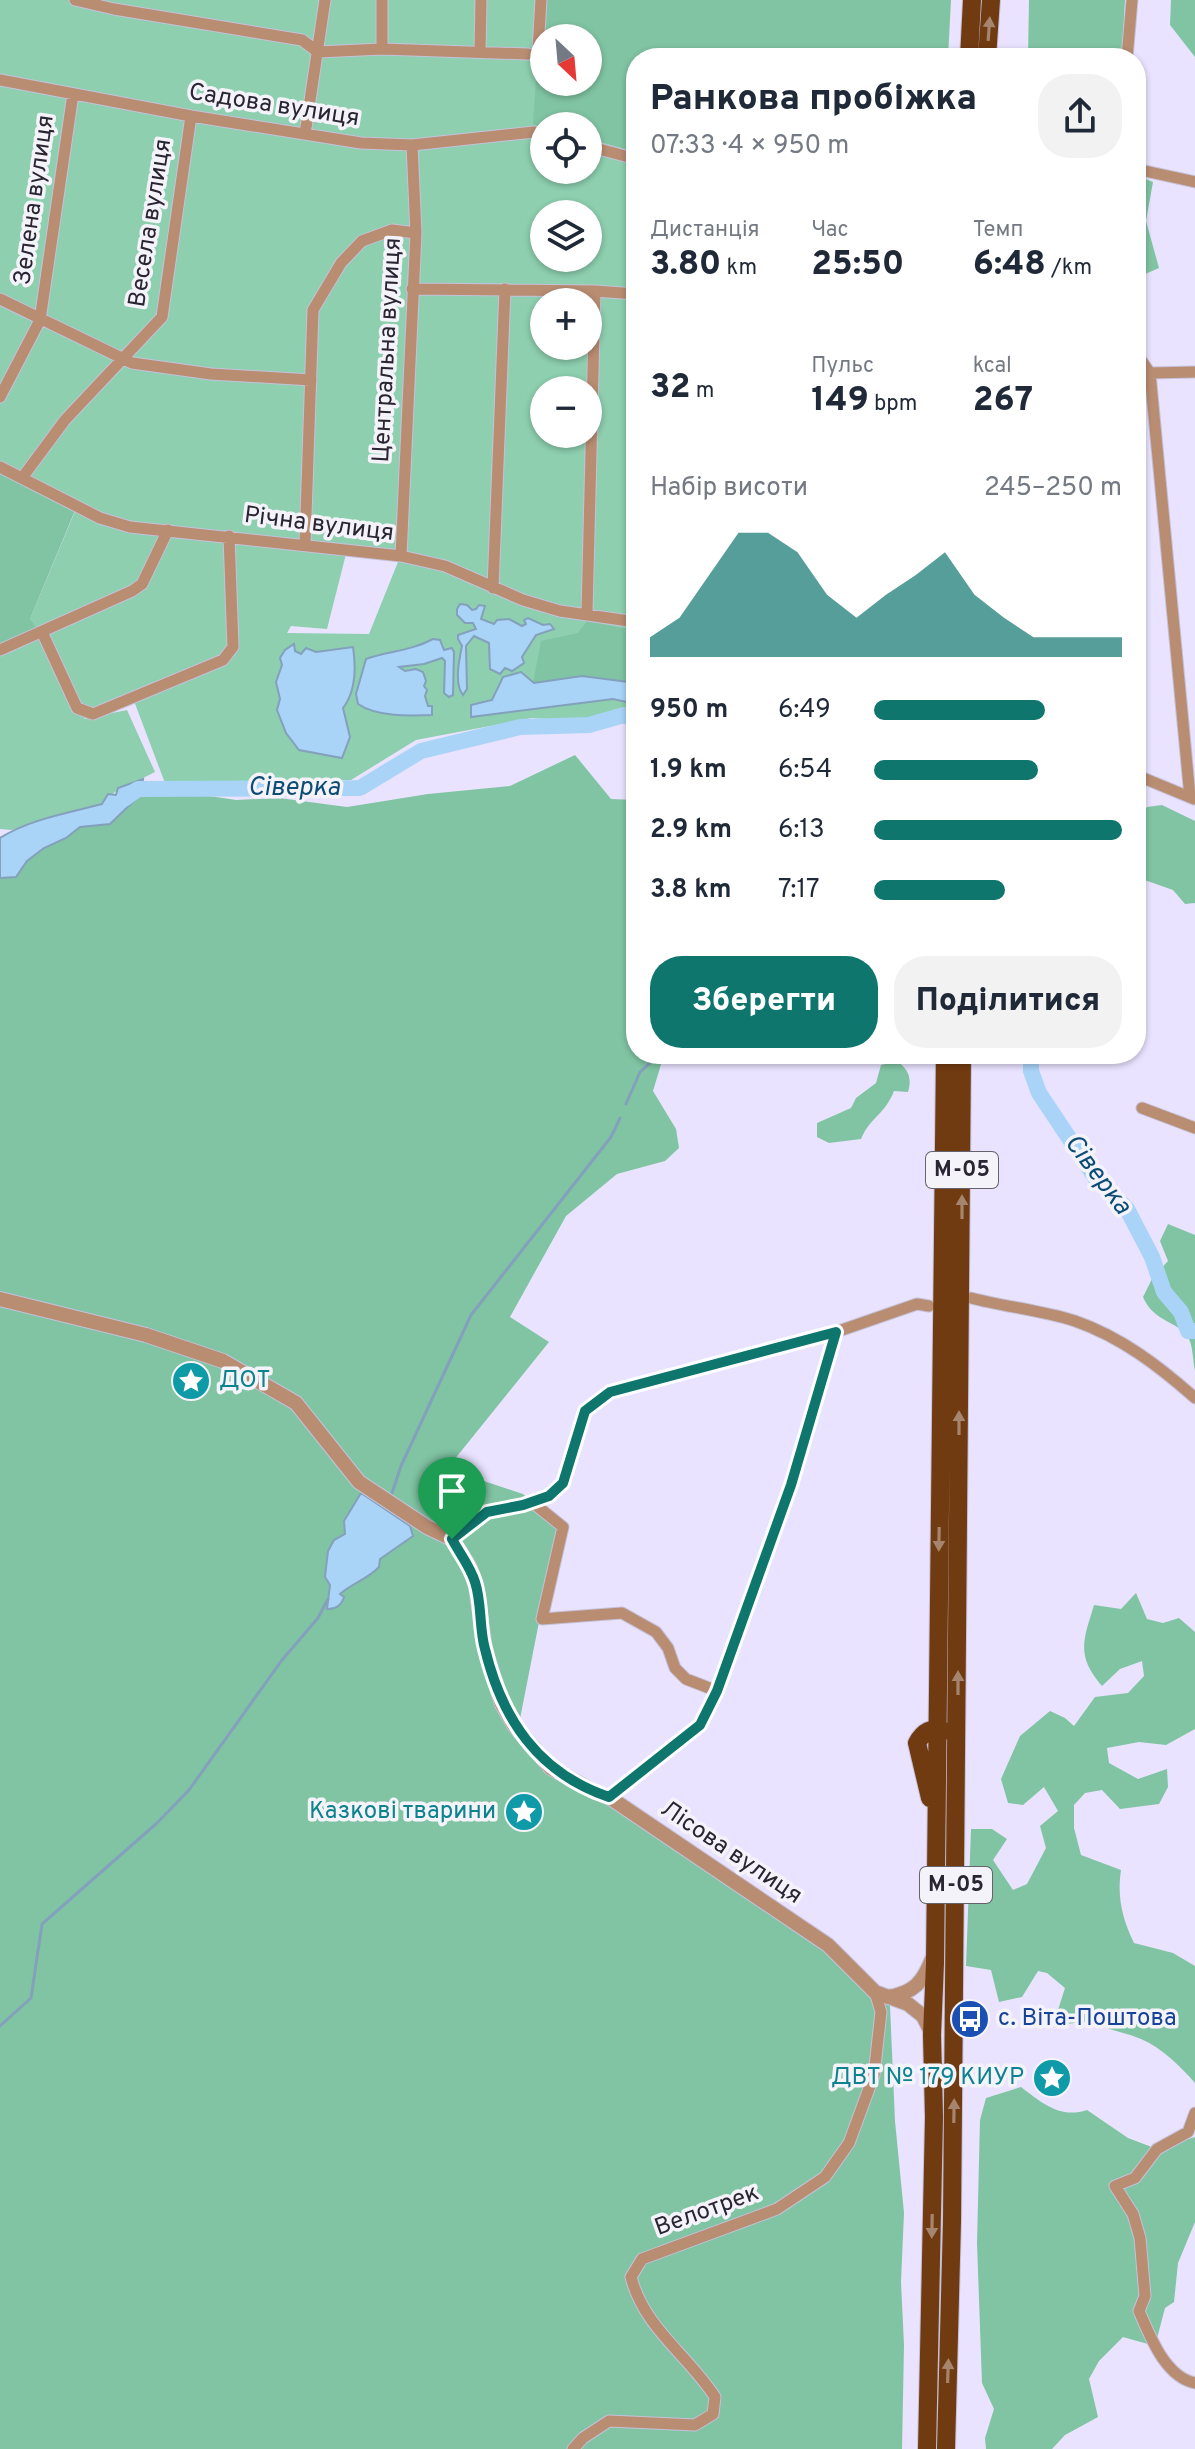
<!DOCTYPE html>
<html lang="uk">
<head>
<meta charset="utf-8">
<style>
  body { margin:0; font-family:Overpass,sans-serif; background:#f2f2f3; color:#1f2937; height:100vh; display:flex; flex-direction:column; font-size:30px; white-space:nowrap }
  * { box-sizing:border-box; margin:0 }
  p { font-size:26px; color:#747a83 }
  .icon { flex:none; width:44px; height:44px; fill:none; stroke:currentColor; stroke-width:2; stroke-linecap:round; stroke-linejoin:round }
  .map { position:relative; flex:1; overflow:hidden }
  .drawer { position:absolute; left:626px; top:48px; width:520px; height:1016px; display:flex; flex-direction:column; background:#fff; border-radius:32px; box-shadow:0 2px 6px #0004 }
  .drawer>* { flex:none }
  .needle { width:52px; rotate:154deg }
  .controls { position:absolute; left:530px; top:24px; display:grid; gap:16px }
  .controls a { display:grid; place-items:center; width:72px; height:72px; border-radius:50%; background:#fff; box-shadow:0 2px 6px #0004; font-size:40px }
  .pin { position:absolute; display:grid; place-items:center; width:68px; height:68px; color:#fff; margin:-82px -34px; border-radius:50% 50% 50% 0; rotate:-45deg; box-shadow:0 0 8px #0007 }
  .pin .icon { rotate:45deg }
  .round { display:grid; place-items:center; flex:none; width:84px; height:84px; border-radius:32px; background:#f2f2f3 }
  .overview { display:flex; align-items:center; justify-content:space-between; height:136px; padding:0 24px }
  h1 { font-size:36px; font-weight:800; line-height:60px }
  .figures { display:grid; grid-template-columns:repeat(3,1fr); gap:12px; height:136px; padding:8px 24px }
  .figures div { display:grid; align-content:center }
  .figures b { font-size:34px; font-weight:800 }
  .figures small { font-size:22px; font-weight:400 }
  .figures p { font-size:22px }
  .chart { height:224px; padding:16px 24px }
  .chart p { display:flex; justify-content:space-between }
  .chart svg { width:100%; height:144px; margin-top:8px; fill:#0f766e; opacity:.7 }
  .button { display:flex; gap:16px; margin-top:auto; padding:16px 24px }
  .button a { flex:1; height:92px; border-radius:32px; background:#0f766e; color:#fff; font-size:32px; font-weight:800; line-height:92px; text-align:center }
  .button a+a { background:#f2f2f3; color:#1f2937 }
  ul { padding:0 24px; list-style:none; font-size:26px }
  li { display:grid; grid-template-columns:128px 96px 1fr; align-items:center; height:60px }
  li i { height:20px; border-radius:10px; background:#0f766e }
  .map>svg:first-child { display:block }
</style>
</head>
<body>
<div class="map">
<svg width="1195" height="2449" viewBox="0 0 1195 2449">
  <rect width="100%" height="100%" fill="#e9e3ff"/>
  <path fill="#8dcfaf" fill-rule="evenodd" d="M0 0H541L534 123 544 127V170H588V139L636 152V712L627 708 575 721 532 718 416 740 351 780 165 783 131 693 83 719 127 710 155 772 115 792 102 804 47 818 12 830 0 829V649L30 619 76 509 0 467ZM544 214H588V258H544ZM544 302H588V346H544ZM544 390H588V434H544ZM347 550 400 557 369 634 287 633 291 626 327 629Z"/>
  <path fill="#80c4a3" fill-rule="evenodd" d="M541 0H951L948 58H636V152L588 139V126L544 127 533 124ZM544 38H588V82H544Z
    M1029 0H1125L1122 58H1028Z
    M1171 0H1195V57L1170 25Z
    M1136 175 1153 182 1146 221 1159 268 1136 278Z
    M0 467 76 508 30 619 37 629 0 649Z
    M587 621 636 631V683L582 676 533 683 541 641 578 633Z
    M575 755 611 799 636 800V1054H670L662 1061 653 1091 676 1129 679 1148 665 1161 617 1174 566 1216 510 1317 549 1342 433 1486 449 1493 478 1479 523 1494 558 1525 519 1724 527 1744 823 1949 863 1990 890 2006 895 2121 904 2213 901 2282 904 2345 902 2449H0V853L90 815 136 785 236 800 279 798 347 807 428 794 510 786Z
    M1162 805 1195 821V903L1185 904 1173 890 1136 877V819L1147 807Z
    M897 1061C909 1070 912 1078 908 1092L894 1091C884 1116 871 1116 861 1139L829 1143 817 1137V1123L851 1108 856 1098 876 1083 881 1065Z
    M1168 1224 1195 1235V1371C1193 1362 1193 1347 1189 1339 1178 1320 1154 1323 1143 1297L1153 1277 1168 1261 1160 1241Z
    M1136 1593 1147 1619 1163 1623 1179 1618 1195 1632V1729L1166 1745 1139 1742 1107 1748 1109 1763 1138 1779 1167 1769 1168 1787 1159 1804 1120 1809 1102 1790 1085 1793 1074 1805V1828L1081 1855 1121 1870C1117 1897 1122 1918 1134 1943L1173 1953 1195 1966V2083C1180 2066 1162 2048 1141 2039 1125 2032 1108 2031 1093 2021L1065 2024 1057 2013 1065 1988 1047 1973 1038 1971 1022 1997 999 2002 991 1970 966 1966 971 1829H992L1007 1839 993 1860 1013 1890 1027 1884 1046 1848 1040 1826 1058 1811 1044 1787 1023 1805 1008 1803 1001 1779 1020 1736 1050 1711 1065 1718 1074 1726 1095 1697 1128 1693 1144 1676 1142 1661 1120 1669 1102 1686C1076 1656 1083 1641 1094 1605L1121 1609Z
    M1021 2087C1042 2103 1060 2119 1087 2110L1128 2138 1157 2149 1195 2137V2222L1178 2263 1174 2302 1165 2308 1155 2346 1123 2337 1099 2361 1089 2379 1098 2417 1065 2435 1052 2449H986L985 2438 994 2409 982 2383 977 2243 980 2120 986 2098Z"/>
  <path fill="#a9d4f7" stroke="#83a0bc" stroke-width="2" d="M460 604 467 605 472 610 476 609 479 605 485 606 481 619 494 624 497 620 509 619 522 626 526 624 524 620 528 618 543 625 550 624 554 629 536 635 522 657 524 663 512 671 505 668 500 674 490 669 489 643 474 636 466 646 467 689 463 695C454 684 459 660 462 646L458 639V635L476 629 473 623H465L457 615V609Z
    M433 639 440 640 444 650 452 648 454 652 453 695 449 697 444 693 445 661 442 658 424 664 399 667 405 671 416 669 423 672 426 681 424 686 427 690 425 696 428 706H432V715C410 716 377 717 358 704L356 694 366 659C389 651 411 651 433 639Z
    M294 644 295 651 301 654 306 648 316 652 353 647C356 667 356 691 343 708L350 737 342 758 299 750 286 733 277 710 280 699 276 682 282 665 280 658 285 650Z
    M521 672 534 683 582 676 636 683V704L613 699 471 717V705L492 700 503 677Z
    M143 779 141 794 110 824 80 827 66 838 44 848 27 861 16 877 0 878V838C30 819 68 813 102 804L108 794 116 795 118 788Z
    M361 1493 410 1526 413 1536 380 1559 379 1567C368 1579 352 1583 340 1594L344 1597C341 1606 336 1609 327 1609L330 1585 325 1577 328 1551 334 1540 345 1534 344 1521Z"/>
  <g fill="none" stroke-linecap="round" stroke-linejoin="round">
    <path stroke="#83a0bc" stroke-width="3" d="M626 1104 640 1072 660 1054
      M392 1493 401 1466 471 1315 611 1137 620 1118
      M0 2026 31 1998 42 1924 157 1823 189 1790 282 1660 318 1618 328 1599"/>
    <path stroke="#a9d4f7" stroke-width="16" d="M124 799 138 789 360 788 421 751 520 727 589 725 624 715 636 720
      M1031 1054V1071L1039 1093 1095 1177 1127 1209 1152 1257 1164 1292 1181 1312 1188 1331H1195"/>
    <defs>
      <path id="minor" d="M75 0 114 9 302 40 318 52 382 49 528 54
        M382 49V0
        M538 50 541 0
        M480 52 481 0
        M1127 58 1132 0
        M0 80 191 116 361 143 412 145 534 132 544 135
        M305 134 325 0
        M588 146 636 159
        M1136 169 1195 182
        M412 289 595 291 636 294
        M0 299 132 363 211 374 311 380
        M1136 353 1150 373 1190 797
        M1150 373 1195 372
        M0 397 40 320 73 94
        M0 467 100 518 130 527 401 556 445 566 523 600 560 611 636 622
        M22 478 65 420 162 317 191 116
        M305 545 313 310 341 263 362 241 392 230 416 233
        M401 556 416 233 412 145
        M493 588 505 289
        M587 613 595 291
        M42 632 77 708 93 714 223 660 233 647 229 536
        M0 650 132 591 142 584 168 530
        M1136 775 1194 799
        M1142 1108 1195 1128
        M971 1298C1005 1307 1041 1310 1075 1321 1121 1337 1159 1366 1195 1398
        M532 1502 563 1527 542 1619 622 1613 656 1632 668 1648 675 1668 686 1679 717 1691
        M452 1539 487 1512 523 1505 549 1496 563 1483 585 1411 610 1392 836 1332 917 1304 929 1306
        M609 1797 700 1725 717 1691 791 1485 836 1332
        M1195 2113 1188 2132 1157 2149 1135 2178 1115 2186 1133 2214 1140 2238 1145 2296 1139 2311C1150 2336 1165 2377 1195 2383
        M573 2449 583 2438 609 2421 695 2425 713 2414 715 2397C688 2355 644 2328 631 2277L642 2259 777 2209 825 2177 849 2143 874 2075 881 2012 875 1992"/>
      <path id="tertiary" d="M0 1299 146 1335 223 1361 296 1403 359 1482 427 1527 452 1539 469 1566 476 1586 485 1649 502 1704 514 1725 551 1768 595 1792 609 1797 828 1945 875 1992 908 2004 923 2016 932 2034
        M888 1997C914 1993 923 1982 932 1959"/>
      <path id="trunk" d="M969 58 972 0
        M987 58 991 0
        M930 1798 917 1743C923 1732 932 1726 944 1731
        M927 2449 934 2117 932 2035 935 1963 945 1054
        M946 2449 952 2221 962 1054"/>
    </defs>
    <use href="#minor" stroke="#c6c1da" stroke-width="13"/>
    <use href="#tertiary" stroke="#c6c1da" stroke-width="16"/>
    <use href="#trunk" stroke="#c6c1da" stroke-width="20"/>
    <use href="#minor" stroke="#b88d72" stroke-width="11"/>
    <use href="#tertiary" stroke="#b88d72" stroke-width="14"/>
    <use href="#trunk" stroke="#713b12" stroke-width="18"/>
  </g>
  <defs><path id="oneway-solid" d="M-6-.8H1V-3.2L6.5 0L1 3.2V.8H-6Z" transform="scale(2)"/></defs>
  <g fill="#a6856f">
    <use href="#oneway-solid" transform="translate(989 29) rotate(-86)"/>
    <use href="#oneway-solid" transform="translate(962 1207) rotate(-90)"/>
    <use href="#oneway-solid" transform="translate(959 1423) rotate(-90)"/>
    <use href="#oneway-solid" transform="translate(939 1539) rotate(91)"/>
    <use href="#oneway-solid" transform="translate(958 1683) rotate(-90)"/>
    <use href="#oneway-solid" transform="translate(954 2111) rotate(-89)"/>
    <use href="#oneway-solid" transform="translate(932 2226) rotate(91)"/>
    <use href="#oneway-solid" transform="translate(948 2371) rotate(-88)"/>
  </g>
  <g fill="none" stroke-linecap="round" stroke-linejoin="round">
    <defs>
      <path id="route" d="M836 1332 791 1485 717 1691 700 1725 609 1797C538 1773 502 1719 485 1649 479 1628 482 1603 475 1582 470 1566 460 1554 452 1539L487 1512 523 1505 549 1496 563 1483 585 1411 610 1392Z"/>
    </defs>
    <use href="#route" stroke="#fff" stroke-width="16"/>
    <use href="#route" stroke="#0f766e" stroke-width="10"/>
  </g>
  <defs>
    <symbol id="sight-disc" viewBox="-11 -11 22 22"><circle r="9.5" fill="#0f9aa8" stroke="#f5f3fa"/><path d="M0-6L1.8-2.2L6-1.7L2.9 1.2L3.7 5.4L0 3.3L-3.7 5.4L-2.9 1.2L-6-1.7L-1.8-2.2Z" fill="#fff"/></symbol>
    <symbol id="bus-disc" viewBox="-11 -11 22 22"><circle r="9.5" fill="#1a4fb4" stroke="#f5f3fa"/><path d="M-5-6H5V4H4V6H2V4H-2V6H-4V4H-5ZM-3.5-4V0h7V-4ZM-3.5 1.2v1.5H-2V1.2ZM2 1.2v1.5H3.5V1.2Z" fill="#fff"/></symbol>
  </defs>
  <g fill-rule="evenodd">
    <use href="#sight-disc" x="169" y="1359" width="44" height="44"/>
    <use href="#sight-disc" x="502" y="1790" width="44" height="44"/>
    <use href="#bus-disc" x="948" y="1997" width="44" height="44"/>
    <use href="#sight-disc" x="1030" y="2056" width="44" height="44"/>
  </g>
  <g text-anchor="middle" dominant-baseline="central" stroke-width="7" stroke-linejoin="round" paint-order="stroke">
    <g fill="#f5f3fa" stroke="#66636e" stroke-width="2">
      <rect x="926" y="1152" width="72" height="36" rx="6"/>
      <rect x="920" y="1867" width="72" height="36" rx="6"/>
    </g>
    <g font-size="22" font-weight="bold" fill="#292532">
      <text x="962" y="1170">М-05</text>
      <text x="956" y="1885">М-05</text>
    </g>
    <g font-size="24" fill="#292532" stroke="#f5f3fa">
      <text transform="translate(274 106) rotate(9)">Садова вулиця</text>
      <text transform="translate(35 200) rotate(-82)">Зелена вулиця</text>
      <text transform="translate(151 223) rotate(-81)">Весела вулиця</text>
      <text transform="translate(388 350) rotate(-87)">Центральна вулиця</text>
      <text transform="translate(319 525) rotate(7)">Річна вулиця</text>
      <text transform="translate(731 1853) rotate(34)">Лісова вулиця</text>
      <text transform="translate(707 2211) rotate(-20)">Велотрек</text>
    </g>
    <g font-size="24" fill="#0d838f" stroke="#f5f3fa" text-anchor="end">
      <text x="219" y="1381" text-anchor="start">ДОТ</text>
      <text x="496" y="1812">Казкові тварини</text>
      <text x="1024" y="2078">ДВТ № 179 КИУР</text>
    </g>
    <g font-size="24" fill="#164399" stroke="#f5f3fa" text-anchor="start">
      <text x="998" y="2019">с. Віта-Поштова</text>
    </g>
    <g font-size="26" font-style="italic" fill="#0d4d75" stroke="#f5f3fa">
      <text x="294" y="788">Сіверка</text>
      <text transform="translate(1097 1175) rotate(53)">Сіверка</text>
    </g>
  </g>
</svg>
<div class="controls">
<a><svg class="needle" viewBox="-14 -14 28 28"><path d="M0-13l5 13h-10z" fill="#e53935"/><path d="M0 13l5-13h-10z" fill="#747a83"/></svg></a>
<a><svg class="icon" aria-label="locate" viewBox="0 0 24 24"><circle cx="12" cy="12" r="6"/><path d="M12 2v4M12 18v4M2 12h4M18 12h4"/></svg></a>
<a><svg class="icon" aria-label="layers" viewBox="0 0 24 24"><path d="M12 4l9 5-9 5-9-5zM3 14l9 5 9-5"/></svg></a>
<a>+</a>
<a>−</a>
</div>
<div class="pin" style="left:452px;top:1539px;background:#1e9e55"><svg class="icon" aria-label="arrive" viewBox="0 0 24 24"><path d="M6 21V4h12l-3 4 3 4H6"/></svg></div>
<section class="drawer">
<div class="overview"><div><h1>Ранкова пробіжка</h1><p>07:33 · 4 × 950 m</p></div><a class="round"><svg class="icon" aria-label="share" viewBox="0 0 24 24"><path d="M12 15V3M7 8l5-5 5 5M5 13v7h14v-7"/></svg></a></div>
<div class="figures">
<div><p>Дистанція</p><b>3.80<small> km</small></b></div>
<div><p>Час</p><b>25:50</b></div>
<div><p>Темп</p><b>6:48<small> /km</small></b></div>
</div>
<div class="figures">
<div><b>32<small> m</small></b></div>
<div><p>Пульс</p><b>149<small> bpm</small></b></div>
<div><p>kcal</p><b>267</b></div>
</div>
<div class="chart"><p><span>Набір висоти</span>245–250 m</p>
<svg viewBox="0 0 160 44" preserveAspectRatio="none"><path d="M0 44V38L10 32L20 19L30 6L40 6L50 12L60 25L70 32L80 25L90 19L100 12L110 25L120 32L130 38L140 38L150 38L160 38V44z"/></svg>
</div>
<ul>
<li><b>950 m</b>6:49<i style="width:69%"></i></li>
<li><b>1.9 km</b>6:54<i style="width:66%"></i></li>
<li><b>2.9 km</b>6:13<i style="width:100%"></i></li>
<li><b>3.8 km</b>7:17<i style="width:53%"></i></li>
</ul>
<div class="button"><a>Зберегти</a><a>Поділитися</a></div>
</section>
</div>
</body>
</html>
